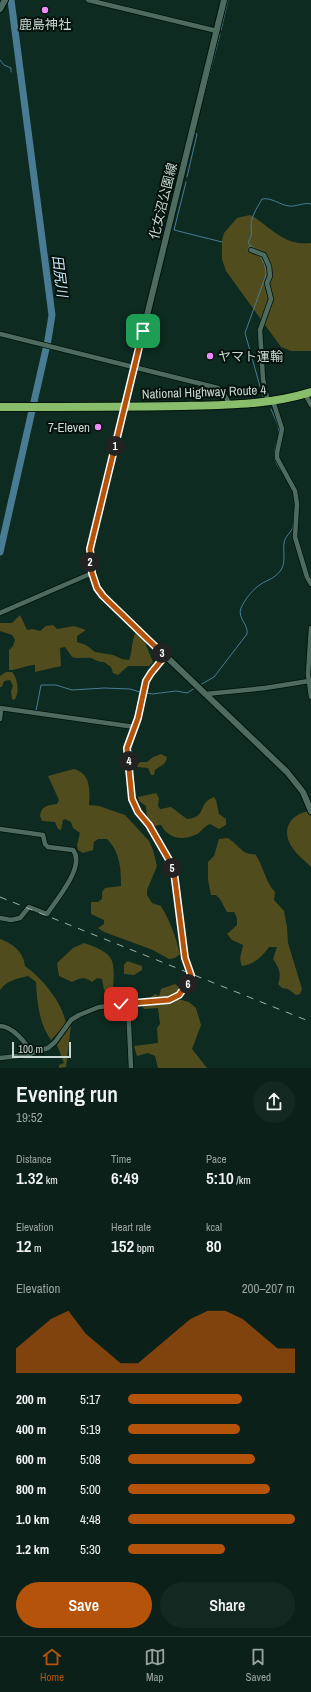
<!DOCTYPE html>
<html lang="en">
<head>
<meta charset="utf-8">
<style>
  body { margin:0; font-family:"Archivo Narrow","Noto Sans JP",sans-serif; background:#132821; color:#f1f3f6; height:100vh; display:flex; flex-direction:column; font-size:15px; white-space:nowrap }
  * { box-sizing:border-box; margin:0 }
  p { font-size:13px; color:#99a3a2 }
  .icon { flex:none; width:22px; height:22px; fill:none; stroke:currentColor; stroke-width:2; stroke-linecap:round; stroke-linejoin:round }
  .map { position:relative; height:1068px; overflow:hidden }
  .details { display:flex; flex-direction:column; background:#0a2018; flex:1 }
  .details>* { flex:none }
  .scale { position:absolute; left:12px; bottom:10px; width:59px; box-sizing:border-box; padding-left:4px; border:2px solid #c8d9d1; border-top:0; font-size:11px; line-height:14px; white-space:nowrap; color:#c8d9d1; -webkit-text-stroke:3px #05110c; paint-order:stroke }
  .pin { position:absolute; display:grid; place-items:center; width:34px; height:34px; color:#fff; margin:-17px; border-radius:8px; box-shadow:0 2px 6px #0006 }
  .km { position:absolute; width:20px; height:20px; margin:-10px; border-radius:50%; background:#222; color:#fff; font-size:11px; line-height:20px; text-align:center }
  .round { display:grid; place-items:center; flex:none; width:42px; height:42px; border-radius:21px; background:#132821 }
  .overview { display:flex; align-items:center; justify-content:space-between; height:68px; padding:0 16px }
  h1 { font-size:22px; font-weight:600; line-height:30px }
  .metrics { display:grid; grid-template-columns:repeat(3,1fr); gap:6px; height:68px; padding:4px 16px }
  .metrics div { display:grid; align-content:center }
  .metrics b { font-size:17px; font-weight:600 }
  .metrics small { font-size:11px; font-weight:400 }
  .metrics p { font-size:11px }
  .chart { height:112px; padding:8px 16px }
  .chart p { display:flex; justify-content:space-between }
  .chart svg { width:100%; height:72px; margin-top:4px; fill:#b45309; opacity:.7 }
  .button { display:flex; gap:8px; margin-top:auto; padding:8px 16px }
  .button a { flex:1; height:46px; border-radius:24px; background:#b45309; color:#fff; font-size:16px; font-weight:600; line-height:46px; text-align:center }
  .button a+a { background:#132821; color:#f1f3f6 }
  ul { padding:0 16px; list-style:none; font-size:13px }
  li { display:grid; grid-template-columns:64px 48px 1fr; align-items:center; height:30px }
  li i { height:10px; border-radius:5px; background:#b45309 }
  .menu { display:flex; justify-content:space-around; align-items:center; height:56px; border-top:1px solid #2a3e37; background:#0a2018; font-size:11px; color:#99a3a2 }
  .menu a { display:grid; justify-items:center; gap:2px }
  .menu .selected { color:#b45309 }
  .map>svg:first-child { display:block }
</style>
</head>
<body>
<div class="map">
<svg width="311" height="1068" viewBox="0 0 311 1068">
  <rect width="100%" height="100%" fill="#0d2b20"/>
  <path fill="#504c1e" d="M250 215 254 217C273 230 286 246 311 243V351H291L281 347 234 282 226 271 222 259V240L224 233 237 218Z
    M20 615 27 630 33 629 40 631 46 626 53 625 57 629 74 626 86 630 77 636V642L86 645 95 652 113 655 122 659 129 660C133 651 131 640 136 632L143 638 153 662 149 666H128L118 675 113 673 111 667 104 662C98 662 96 660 91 658 85 657 79 659 72 657L65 647 60 648 61 666 35 672V665C30 664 18 670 9 670V650L13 646 15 640 12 635 0 631V623H12Z
    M6 672H12C18 678 20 694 14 700L12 699 11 691 13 686 10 680 4 681 2 687H0V676Z
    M161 754 167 757C166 765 161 765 155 770L154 775H151L148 768 137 767V765L140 762H147L153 757Z
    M74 769C91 774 90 790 89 805L99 806 125 815 149 841 153 850 157 866 147 890V895L152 903 161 906C170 921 176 937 180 954L175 958 169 959 153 950 104 932 98 928 104 924V920L91 914V902H98L102 899V892L105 888 121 886C121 868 120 852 107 839H98L94 842 93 850 83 853 78 850 77 845 80 833 73 828 71 822 65 819 63 820 61 830 58 829 55 822 42 821 40 816C41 806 48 805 57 804L59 800 48 776Z
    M156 793 159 798 158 806 160 809 171 807 187 819C208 817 197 803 214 797L216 800 219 814 226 819V825L219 829 210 824C204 826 201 833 195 835 181 841 168 838 161 825L154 826 147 816 146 806 139 801 138 797Z
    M311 811V867C304 860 295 853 290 844 281 826 294 812 311 811Z
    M227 838C237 842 242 856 255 854 264 866 264 880 275 892L274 900 284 911 287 927 288 943 302 989 300 994 296 995 288 989 282 988 278 984C282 974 279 968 273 959L277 947H269C262 957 255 964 242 966 238 957 242 954 243 945L232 940 227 934 237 925V918L234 912H227L220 899 216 895H211L208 880V862L214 856 219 839Z
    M0 939C12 943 24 952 25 966 42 978 63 1003 66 1024L51 1040C39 1024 37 1002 36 982L28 976C17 979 7 980 0 990Z
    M84 943C115 954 115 958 113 990L109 993 104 990 102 979 97 978 92 982C85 976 80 978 72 982L59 976 57 963 73 948Z
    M127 961 142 966V970L134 975 124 974V965Z
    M175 984 179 987 178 993 167 998 152 1000 151 997 155 994 159 996 161 989Z
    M178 999 189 1002 196 1008 201 1025 192 1049 207 1068H158L155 1056 148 1053 137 1056 134 1046 158 1043 157 1028 160 1024 158 1008 144 1009 142 1005 169 1002Z
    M71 1025 66 1067 59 1068V1065L64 1063 57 1045Z"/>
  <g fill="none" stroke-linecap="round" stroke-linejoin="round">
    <path stroke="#497c94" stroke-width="1" d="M221 30 228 0
      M0 60 4 65 11 68V72
      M17 72H21
      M201 107 220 34
      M187 177 197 134 194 133
      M186 182 174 230 222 242
      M255 249 248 243C253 233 251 234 251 224 252 215 258 206 262 199 271 197 280 205 289 206 297 207 303 202 311 204
      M248 250 250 245
      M260 256 265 265 266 275 245 333 263 397
      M271 409 278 425 279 433
      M278 438C274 453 271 458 282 472
      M200 685 214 677 247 634C249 625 237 618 241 608 245 599 253 589 261 584 269 579 274 579 281 570 286 562 283 552 284 543 285 536 291 533 293 527 294 520 294 512 295 505
      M146 693 152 694 176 691 187 693 195 688
      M36 711 41 685H56L72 690 104 688 130 689 140 692"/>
    <path stroke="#497c94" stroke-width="7" d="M0 552 48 340 52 315 11 0"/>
    <defs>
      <path id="street" d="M88 0 217 31
        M251 250 264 255 269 266 270 276 267 283 271 299 260 330 263 379 268 402
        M0 334 218 388 223 392 230 405
        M305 394 311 405
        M273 401 282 429 277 453V458L295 491 297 504 295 537 307 577 311 584
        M0 613 92 573
        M311 628 308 674 311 697
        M206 694 265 688 309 681
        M0 708 135 727
        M0 719 1 709
        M0 829 43 835 45 844 48 847 73 850C86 866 56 900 47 914L29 907 20 918 11 920 0 918
        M128 1004 131 1068
        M0 1026C12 1026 27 1043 31 1054
        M0 1058 26 1055 48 1048 55 1042 71 1020 79 1015 99 1007 169 1000 179 995 190 980 191 975 185 958 174 872 172 865 149 825 138 812 132 799 127 748 138 718 146 681 151 673 165 656"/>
      <path id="secondary" d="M224 0 90 549C89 566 92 581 103 596L287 772 303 792 311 811
        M0 9 5 0"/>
      <path id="highway" d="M0 407C61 407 121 407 182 406 226 405 269 405 311 392"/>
    </defs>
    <use href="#street" stroke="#00120b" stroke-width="6"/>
    <use href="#secondary" stroke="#00120b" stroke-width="8"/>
    <use href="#highway" stroke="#00120b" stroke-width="10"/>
    <use href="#street" stroke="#4d6c5f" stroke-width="4.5"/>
    <use href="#secondary" stroke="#4d6c5f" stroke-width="6"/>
    <use href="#highway" stroke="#88be6b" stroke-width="8"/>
    <path stroke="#9db1a8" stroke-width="1" stroke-dasharray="7 7" stroke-linecap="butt" d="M0 897 311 1022"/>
  </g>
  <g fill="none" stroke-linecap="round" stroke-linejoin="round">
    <defs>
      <path id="route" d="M121 1004 169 1000 179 995 190 980 191 975 185 958 174 872 172 865 149 825 138 812 132 799 127 748 138 718 146 681 151 673 165 656 103 596 97 588 92 573 90 549 143 331"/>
    </defs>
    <use href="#route" stroke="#fff" stroke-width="8"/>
    <use href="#route" stroke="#b45309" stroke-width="5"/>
  </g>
  <g fill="#ec8cfb" stroke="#05110c" stroke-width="1.5">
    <circle cx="45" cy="10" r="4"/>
    <circle cx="210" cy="356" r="4"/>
    <circle cx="98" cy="427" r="4"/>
  </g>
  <g text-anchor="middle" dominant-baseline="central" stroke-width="4" stroke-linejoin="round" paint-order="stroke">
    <g font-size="13" fill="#c8d9d1" stroke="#05110c">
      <text x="45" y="24">鹿島神社</text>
      <text x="218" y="356" text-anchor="start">ヤマト運輸</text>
      <text x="90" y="427" text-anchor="end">7-Eleven</text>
    </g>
    <g font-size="13" fill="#c8d9d1" stroke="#05110c">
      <text transform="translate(163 201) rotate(-76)">化女沼公園線</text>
      <text transform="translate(204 392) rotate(-2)">National Highway Route 4</text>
    </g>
    <g font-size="14" font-style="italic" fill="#c9e8f7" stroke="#05110c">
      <text transform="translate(60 276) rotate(83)">田尻川</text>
    </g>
  </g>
</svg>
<div class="scale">100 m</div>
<div class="pin" style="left:143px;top:331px;background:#1e9e55"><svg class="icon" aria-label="arrive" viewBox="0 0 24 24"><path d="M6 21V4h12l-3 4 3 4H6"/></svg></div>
<div class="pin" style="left:121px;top:1004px;background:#d93025"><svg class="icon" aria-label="check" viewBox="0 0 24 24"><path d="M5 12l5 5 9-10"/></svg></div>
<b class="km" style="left:115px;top:446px">1</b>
<b class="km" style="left:90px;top:562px">2</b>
<b class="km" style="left:162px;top:653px">3</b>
<b class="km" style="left:129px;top:761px">4</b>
<b class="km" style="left:172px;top:868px">5</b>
<b class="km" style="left:188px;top:984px">6</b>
</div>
<section class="details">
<div class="overview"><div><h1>Evening run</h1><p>19:52</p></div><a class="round"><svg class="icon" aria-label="share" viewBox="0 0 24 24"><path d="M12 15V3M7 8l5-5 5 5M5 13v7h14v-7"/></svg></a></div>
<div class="metrics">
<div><p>Distance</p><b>1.32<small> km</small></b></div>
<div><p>Time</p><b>6:49</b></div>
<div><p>Pace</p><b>5:10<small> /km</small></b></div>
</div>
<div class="metrics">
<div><p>Elevation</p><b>12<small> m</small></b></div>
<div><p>Heart rate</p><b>152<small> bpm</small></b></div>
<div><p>kcal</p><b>80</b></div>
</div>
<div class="chart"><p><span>Elevation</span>200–207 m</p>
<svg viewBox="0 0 160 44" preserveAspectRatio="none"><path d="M0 44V29L10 20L20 11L30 6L40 20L50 29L60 38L70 38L80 29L90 20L100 11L110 6L120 6L130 11L140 20L150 29L160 29V44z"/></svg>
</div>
<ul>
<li><b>200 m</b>5:17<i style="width:68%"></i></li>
<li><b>400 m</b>5:19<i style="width:67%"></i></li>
<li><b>600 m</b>5:08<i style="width:76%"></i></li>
<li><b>800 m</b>5:00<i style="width:85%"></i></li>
<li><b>1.0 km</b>4:48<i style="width:100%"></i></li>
<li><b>1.2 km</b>5:30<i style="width:58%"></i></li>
</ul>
<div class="button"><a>Save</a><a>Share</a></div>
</section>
<nav class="menu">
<a class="selected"><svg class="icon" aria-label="home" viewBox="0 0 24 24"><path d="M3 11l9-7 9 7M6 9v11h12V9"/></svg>Home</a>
<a><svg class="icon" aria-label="map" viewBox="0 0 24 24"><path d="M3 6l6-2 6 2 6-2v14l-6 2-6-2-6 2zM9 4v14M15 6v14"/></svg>Map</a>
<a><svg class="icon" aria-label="saved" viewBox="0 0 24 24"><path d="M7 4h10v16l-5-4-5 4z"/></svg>Saved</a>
</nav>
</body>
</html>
